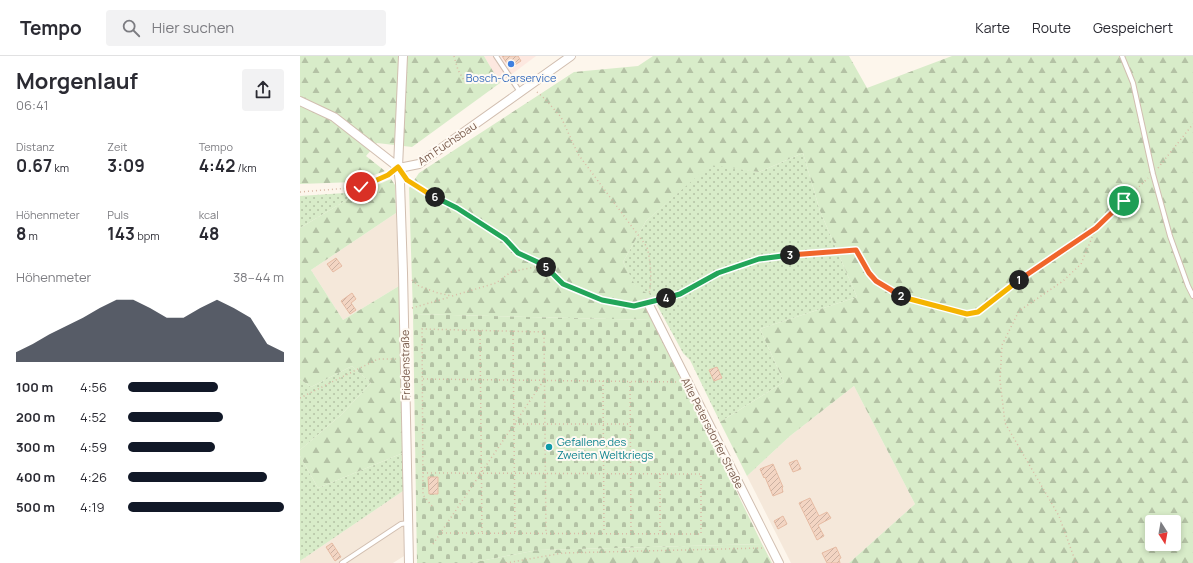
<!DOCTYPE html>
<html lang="de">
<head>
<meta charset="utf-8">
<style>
  body { margin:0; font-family:Manrope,sans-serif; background:#f2f2f3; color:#2b2b33; height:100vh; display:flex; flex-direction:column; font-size:15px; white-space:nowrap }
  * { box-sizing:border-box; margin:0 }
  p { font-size:13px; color:#7c7c81 }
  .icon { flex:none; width:22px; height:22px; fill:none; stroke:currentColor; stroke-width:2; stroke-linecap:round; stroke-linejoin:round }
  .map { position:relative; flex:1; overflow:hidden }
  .drawer { display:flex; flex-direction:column; background:#fff; width:300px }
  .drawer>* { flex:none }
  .needle { width:26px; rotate:169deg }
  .controls { position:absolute; left:845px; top:459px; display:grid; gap:8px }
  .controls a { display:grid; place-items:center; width:36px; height:36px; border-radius:4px; background:#fff; box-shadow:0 2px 6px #0003; font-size:20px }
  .pin { position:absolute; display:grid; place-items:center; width:34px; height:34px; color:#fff; margin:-17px; border:2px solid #fff; border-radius:50%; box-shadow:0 1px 4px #0007 }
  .km { position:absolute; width:20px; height:20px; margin:-10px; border-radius:50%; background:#222; color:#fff; font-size:11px; line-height:20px; text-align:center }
  .round { display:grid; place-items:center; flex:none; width:42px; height:42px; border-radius:4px; background:#f2f2f3 }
  .head { display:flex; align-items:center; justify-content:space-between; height:68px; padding:0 16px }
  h1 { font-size:22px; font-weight:700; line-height:30px }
  .stats { display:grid; grid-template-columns:repeat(3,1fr); gap:6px; height:68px; padding:4px 16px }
  .stats div { display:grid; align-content:center }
  .stats b { font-size:17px; font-weight:700 }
  .stats small { font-size:11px; font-weight:400 }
  .stats p { font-size:11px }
  .chart { height:112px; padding:8px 16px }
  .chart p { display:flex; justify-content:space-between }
  .chart svg { width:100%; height:72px; margin-top:4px; fill:#111827; opacity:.7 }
  ul { padding:0 16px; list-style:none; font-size:13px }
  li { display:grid; grid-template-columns:64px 48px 1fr; align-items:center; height:30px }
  li i { height:10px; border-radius:5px; background:#111827 }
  header { display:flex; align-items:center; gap:24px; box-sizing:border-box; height:56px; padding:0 20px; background:#fff; border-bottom:1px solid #e1e1e2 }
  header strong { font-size:19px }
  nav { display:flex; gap:22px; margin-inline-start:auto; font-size:14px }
  .search { width:280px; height:36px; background:#f2f2f3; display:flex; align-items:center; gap:10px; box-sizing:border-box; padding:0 14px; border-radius:4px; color:#7c7c81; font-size:15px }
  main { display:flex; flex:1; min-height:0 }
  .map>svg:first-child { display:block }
</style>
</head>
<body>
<header>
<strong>Tempo</strong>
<div class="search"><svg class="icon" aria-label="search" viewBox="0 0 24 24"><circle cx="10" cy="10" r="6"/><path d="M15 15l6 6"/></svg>Hier suchen</div>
<nav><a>Karte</a><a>Route</a><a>Gespeichert</a></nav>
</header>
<main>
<section class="drawer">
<div class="head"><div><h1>Morgenlauf</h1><p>06:41</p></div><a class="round"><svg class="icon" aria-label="share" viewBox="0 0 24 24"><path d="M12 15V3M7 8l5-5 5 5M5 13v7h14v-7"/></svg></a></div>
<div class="stats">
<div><p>Distanz</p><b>0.67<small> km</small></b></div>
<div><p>Zeit</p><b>3:09</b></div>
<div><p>Tempo</p><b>4:42<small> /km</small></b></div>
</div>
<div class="stats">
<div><p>Höhenmeter</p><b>8<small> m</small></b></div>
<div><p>Puls</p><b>143<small> bpm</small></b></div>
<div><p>kcal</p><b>48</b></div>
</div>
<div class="chart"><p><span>Höhenmeter</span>38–44 m</p>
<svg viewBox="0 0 160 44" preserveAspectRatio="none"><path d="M0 44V38L10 33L20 27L30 22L40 17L50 11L60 6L70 6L80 11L90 17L100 17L110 11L120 6L130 11L140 17L150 33L160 38V44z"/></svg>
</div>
<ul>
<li><b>100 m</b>4:56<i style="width:58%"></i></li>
<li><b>200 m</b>4:52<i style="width:61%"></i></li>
<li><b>300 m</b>4:59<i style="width:56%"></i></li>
<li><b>400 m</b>4:26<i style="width:89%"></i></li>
<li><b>500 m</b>4:19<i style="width:100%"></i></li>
</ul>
</section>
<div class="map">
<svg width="893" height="507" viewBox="0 0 893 507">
  <defs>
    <pattern id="green-dots" width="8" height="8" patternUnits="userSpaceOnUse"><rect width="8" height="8" fill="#d8ecc9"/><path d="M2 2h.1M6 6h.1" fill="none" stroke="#b4c2a5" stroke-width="1.8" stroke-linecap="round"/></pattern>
    <pattern id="forest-firs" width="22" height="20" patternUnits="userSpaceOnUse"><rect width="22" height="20" fill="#d8ecc9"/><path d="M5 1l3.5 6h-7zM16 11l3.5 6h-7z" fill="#b4c2a5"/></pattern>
    <pattern id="cemetery-stones" width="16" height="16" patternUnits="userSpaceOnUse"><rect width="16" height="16" fill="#d8ecc9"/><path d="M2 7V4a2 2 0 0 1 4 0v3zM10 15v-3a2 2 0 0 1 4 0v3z" fill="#b4c2a5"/></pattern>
    <pattern id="building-hatch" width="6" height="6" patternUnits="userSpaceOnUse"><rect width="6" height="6" fill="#f3d5c3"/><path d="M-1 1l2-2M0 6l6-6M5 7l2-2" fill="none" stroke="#cab0a1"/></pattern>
  </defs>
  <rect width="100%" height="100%" fill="#fdf6ec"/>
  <path fill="#f5e8da" d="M96 157 99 230 43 264 11 214Z
    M554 330 615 448 549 507H491L447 420 490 380Z
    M103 435 104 500 93 507H0V505Z"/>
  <path fill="#fde8e0" d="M184 0H236L200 27Z"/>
  <path fill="url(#green-dots)" d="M503 97 520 155 557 241 460 273 484 326 420 366 390 304 383 297 352 240 336 232 323 206 346 165 410 108 459 116Z
    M60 136 0 172V140Z
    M52 310 71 327 41 359 0 394V323L11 331Z
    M103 397V435L0 505V400L18 432Z"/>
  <path fill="url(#forest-firs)" fill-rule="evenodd" d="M0 0H184L200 27 112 91 77 87 66 100 85 115 55 126 0 128Z
    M353 0H549L567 32 652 0H893V507H549L615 448 554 330 490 380 447 420 420 366 484 326 460 273 557 241 520 155 503 97 459 116 410 109 346 165 323 206 336 231 352 240 353 264 113 258 109 132 119 117 274 16 338 10ZM852 466H874V488H852Z
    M91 123 95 129 96 157 11 214 43 264 99 230 103 397 18 432 0 400V394L41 359 71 327 52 310 11 331 0 323V172L60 136Z
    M462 488 472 507H170L238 494Z"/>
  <path fill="url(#cemetery-stones)" d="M113 258 353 264 462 488 238 494 170 507H117Z"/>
  <path fill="url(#building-hatch)" stroke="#e6bba3" d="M202 0H218L221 5 210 12Z
    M36 202 42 210 33 216 27 208Z
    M52 237 56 243 51 247 56 254 50 258 41 245Z
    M417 311 422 322 414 325 409 314Z
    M497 404 501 413 493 416 489 407Z
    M473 408 483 431 482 432 483 436 473 440 465 421 464 422 460 413Z
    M128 421H138V438H129Z
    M510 442 519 460 527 456 531 462 518 469 524 480 517 484 499 447Z
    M483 460 487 468 478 473 474 465Z
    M32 487 41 501 35 505 26 491Z
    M536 491 541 502 539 503 540 507H527L522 497Z"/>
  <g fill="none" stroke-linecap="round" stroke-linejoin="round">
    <defs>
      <path id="lane" d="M196 0 220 36
        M822 0 833 27 853 118 870 180 888 230 893 240
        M42 507 101 468 108 467"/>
      <path id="street" d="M103 0 98 111 100 127 103 217 109 507
        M0 45 34 61 98 111H104L119 108 271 0
        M348 247 479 507"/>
    </defs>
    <use href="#lane" stroke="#d1beb0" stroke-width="6"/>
    <use href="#street" stroke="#d1beb0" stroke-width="10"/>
    <path stroke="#d9b8a5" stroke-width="1.5" stroke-dasharray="1 3" stroke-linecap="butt" d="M154 0 158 14 165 26
      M237 36 245 43 261 61 278 98 347 191C351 207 352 223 349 239
      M858 112 893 68
      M109 124 126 136 157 153 205 183 218 197 244 209 263 228 303 245 334 250 340 248
      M0 136 61 131 90 117
      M112 224 119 230 138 237 152 240 196 227 211 216 244 209
      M355 245 380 238 418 217 459 203 514 197 555 194 569 217 576 225 606 242 667 258 678 256 731 216 796 172 848 122
      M112 252 150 241
      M180 275 182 477
      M213 275 215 477
      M123 323 379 326
      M303 325 304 477
      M330 326 331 478
      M0 342 78 303H97
      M215 368H331
      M123 417 401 418V478L141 477
      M360 418V478
      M132 450 123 439 122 273 244 276 246 477
      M133 488 244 324
      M206 507 263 497 463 492
      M776 507 759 460 705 367 700 324 702 289 719 255 763 225 781 208 796 172"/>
    <use href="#lane" stroke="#fff" stroke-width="4"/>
    <use href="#street" stroke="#fff" stroke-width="8"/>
  </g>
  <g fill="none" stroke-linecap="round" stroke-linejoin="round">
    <defs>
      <path id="split-1" d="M719 224 796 172 824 145"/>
      <path id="split-2" d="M601 240 606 242 667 258 678 256 719 224"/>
      <path id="split-3" d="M490 199 556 194 569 217 576 225 601 240"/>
      <path id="split-4" d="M366 242 380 238 418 217 459 203 490 199"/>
      <path id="split-5" d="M246 211 263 228 302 244 334 250 366 242"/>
      <path id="split-6" d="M135 141 157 152 205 183 218 197 244 209 246 211"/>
      <path id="split-7" d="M61 131 88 119 98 111 107 124 126 136 135 141"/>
    </defs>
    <use href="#split-1" stroke="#fff" stroke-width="8"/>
    <use href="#split-2" stroke="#fff" stroke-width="8"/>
    <use href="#split-3" stroke="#fff" stroke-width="8"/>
    <use href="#split-4" stroke="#fff" stroke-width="8"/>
    <use href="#split-5" stroke="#fff" stroke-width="8"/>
    <use href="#split-6" stroke="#fff" stroke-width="8"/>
    <use href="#split-7" stroke="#fff" stroke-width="8"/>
    <use href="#split-1" stroke="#f0652b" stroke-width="5"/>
    <use href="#split-2" stroke="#f5b400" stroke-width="5"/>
    <use href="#split-3" stroke="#f0652b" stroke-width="5"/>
    <use href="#split-4" stroke="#22a559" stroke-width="5"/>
    <use href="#split-5" stroke="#22a559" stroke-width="5"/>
    <use href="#split-6" stroke="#22a559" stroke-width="5"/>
    <use href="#split-7" stroke="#f5b400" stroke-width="5"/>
  </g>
  <circle fill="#3f7fe0" stroke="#fffaf3" stroke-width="1.5" cx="211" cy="8" r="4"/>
  <circle fill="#0f9aa8" stroke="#fffaf3" stroke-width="1.5" cx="249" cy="391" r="4"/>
  <g text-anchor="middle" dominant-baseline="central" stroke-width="4" stroke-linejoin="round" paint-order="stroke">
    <g font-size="11" fill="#366cbe" stroke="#fffaf3">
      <text x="211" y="21">Bosch-Carservice</text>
    </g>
    <g font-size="11" fill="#7a5c4d" stroke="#fffaf3">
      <text transform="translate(147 87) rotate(-34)">Am Fuchsbau</text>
      <text transform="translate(105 309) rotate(-91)">Friedenstraße</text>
      <text transform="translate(413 377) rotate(63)">Alte Petersdorfer Straße</text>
    </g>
    <g font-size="11" fill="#0d838f" stroke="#fffaf3" text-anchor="start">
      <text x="257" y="385">Gefallene des<tspan x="257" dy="13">Zweiten Weltkriegs</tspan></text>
    </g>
  </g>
</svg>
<div class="controls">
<a><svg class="needle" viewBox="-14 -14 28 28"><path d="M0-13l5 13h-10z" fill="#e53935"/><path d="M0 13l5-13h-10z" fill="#7c7c81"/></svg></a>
</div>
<div class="pin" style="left:824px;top:145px;background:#1e9e55"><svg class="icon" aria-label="arrive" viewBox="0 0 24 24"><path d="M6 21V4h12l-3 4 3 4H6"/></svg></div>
<div class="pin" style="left:61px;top:131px;background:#d93025"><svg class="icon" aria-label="check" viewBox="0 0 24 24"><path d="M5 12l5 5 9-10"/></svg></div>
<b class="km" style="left:719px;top:224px">1</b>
<b class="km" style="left:601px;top:240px">2</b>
<b class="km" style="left:490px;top:199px">3</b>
<b class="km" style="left:366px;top:242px">4</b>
<b class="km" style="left:246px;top:211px">5</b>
<b class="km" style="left:135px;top:141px">6</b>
</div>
</main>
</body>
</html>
